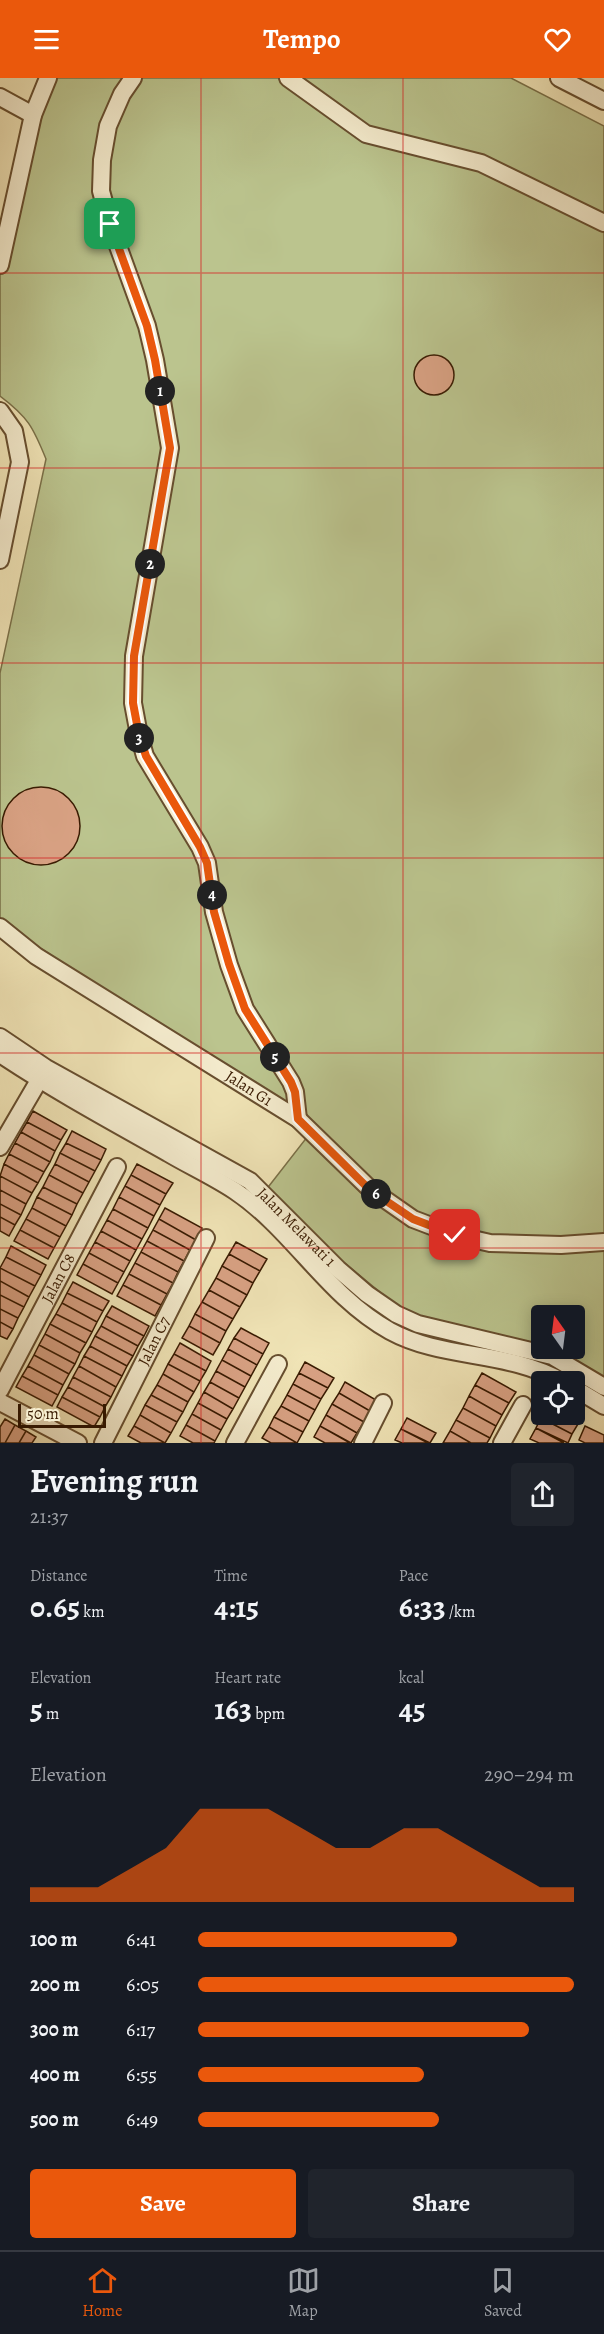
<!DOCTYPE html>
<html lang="en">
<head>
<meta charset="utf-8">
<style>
  body { margin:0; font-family:Alegreya,serif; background:#20242c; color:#f1f3f6; height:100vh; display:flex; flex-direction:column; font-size:22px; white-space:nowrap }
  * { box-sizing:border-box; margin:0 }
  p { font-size:20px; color:#9ea1a6 }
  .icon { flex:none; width:33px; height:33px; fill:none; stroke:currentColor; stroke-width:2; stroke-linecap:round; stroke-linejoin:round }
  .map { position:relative; height:1365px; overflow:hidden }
  .drawer { display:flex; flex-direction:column; background:#171b24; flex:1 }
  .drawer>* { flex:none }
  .needle { width:39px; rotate:346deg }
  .tools { position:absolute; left:531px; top:1227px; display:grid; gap:12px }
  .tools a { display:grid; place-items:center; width:54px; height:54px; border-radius:6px; background:#171b24; box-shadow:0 3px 15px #0003; font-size:30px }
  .scale { position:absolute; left:18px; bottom:15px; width:88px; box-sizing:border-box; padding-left:6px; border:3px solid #391b02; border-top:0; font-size:16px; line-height:21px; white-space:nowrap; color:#391b02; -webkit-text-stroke:4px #f6eed0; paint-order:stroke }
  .pin { position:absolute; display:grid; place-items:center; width:51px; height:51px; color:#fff; margin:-26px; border-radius:12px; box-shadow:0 3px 9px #0006 }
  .km { position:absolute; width:30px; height:30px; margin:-15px; border-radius:50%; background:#222; color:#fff; font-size:16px; line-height:30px; text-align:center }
  .round { display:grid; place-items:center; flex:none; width:63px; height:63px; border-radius:6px; background:#20242c }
  .headline { display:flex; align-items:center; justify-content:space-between; height:102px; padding:0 30px }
  h1 { font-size:33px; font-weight:700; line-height:45px }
  .stats { display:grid; grid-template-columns:repeat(3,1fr); gap:9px; height:102px; padding:6px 30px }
  .stats div { display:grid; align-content:center }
  .stats b { font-size:30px; font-weight:700 }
  .stats small { font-size:16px; font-weight:400 }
  .stats p { font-size:16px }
  .chart { height:168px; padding:12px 30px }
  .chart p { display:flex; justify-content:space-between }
  .chart svg { width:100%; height:108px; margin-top:6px; fill:#ea580c; opacity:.7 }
  .primary-button { display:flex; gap:12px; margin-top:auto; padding:12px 30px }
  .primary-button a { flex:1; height:69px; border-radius:6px; background:#ea580c; color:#fff; font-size:24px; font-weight:700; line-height:69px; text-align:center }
  .primary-button a+a { background:#20242c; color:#f1f3f6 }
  ul { padding:0 30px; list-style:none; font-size:20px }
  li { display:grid; grid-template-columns:96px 72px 1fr; align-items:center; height:45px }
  li i { height:15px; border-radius:8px; background:#ea580c }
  header { display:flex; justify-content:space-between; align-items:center; height:78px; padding:0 30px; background:#ea580c; color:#fff; font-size:27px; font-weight:700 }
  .menu { display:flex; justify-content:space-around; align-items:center; height:84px; border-top:2px solid #363941; background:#171b24; font-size:16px; color:#9ea1a6 }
  .menu a { display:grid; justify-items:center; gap:3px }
  .menu .active { color:#ea580c }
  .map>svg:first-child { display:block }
</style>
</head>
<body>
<header><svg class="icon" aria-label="menu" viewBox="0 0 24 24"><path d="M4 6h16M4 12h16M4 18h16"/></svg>Tempo<svg class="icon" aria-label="heart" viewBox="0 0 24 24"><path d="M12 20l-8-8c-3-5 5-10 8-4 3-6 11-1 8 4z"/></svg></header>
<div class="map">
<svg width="604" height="1365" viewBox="0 0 604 1365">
  <rect width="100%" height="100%" fill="#f1e5b7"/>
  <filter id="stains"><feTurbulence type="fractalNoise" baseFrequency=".00333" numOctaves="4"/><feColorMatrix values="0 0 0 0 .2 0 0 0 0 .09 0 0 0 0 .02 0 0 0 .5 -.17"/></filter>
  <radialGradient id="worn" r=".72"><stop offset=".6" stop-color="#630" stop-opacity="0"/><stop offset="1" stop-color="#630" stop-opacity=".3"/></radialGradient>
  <path fill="#bbc48e" stroke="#7a7048" stroke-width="1.5" fill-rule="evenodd" d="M48 0H511L604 48V1300L415 1243 262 1117 308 1058 72 891 0 843V595L46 381C33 349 28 339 0 318V183ZM542 1238H574V1270H542Z"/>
  <path fill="#d9a284" stroke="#391b02" stroke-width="1.5" d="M414 297a20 20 0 1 1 40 0a20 20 0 1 1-40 0Z
    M2 748a39 39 0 1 1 78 0a39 39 0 1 1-78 0Z
    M33 1033 67 1052 61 1062 27 1044Z
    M27 1044 61 1062 55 1073 21 1054Z
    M72 1053 106 1071 101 1082 66 1065Z
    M21 1054 55 1073 50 1084 15 1065Z
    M15 1065 50 1084 44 1094 9 1076Z
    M66 1065 101 1082 95 1093 60 1075Z
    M60 1075 95 1093 89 1104 55 1086Z
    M9 1076 44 1094 38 1105 4 1086Z
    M4 1086 38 1105 32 1115 0 1098Z
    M55 1086 89 1104 83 1115 49 1097Z
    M137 1086 173 1105 166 1116 131 1097Z
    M49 1097 83 1115 77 1126 43 1109Z
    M131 1097 166 1116 160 1127 125 1108Z
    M0 1098 32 1115 26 1126 0 1112Z
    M125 1108 160 1127 154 1138 119 1119Z
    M43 1109 77 1126 72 1137 37 1119Z
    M0 1112 26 1126 21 1137 0 1126Z
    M37 1119 72 1137 66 1148 32 1130Z
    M119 1119 154 1138 148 1150 113 1131Z
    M0 1126 21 1137 15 1147 0 1139Z
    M32 1130 66 1148 60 1159 26 1141Z
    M165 1130 202 1150 196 1162 159 1141Z
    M113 1131 148 1150 142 1161 107 1142Z
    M0 1139 15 1147 9 1158 0 1153Z
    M26 1141 60 1159 54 1170 20 1152Z
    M159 1141 196 1162 190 1172 153 1152Z
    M107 1142 142 1161 136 1172 101 1153Z
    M20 1152 54 1170 48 1181 14 1163Z
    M153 1152 190 1172 184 1183 147 1163Z
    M101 1153 136 1172 130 1183 95 1164Z
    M147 1163 184 1183 178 1194 141 1174Z
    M95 1164 130 1183 124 1194 89 1175Z
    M236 1164 267 1181 260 1193 229 1176Z
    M11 1168 46 1187 41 1197 6 1179Z
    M141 1174 178 1194 173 1205 135 1185Z
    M89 1175 124 1194 118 1205 83 1186Z
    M229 1176 260 1193 253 1205 222 1188Z
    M6 1179 41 1197 35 1208 0 1190Z
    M135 1185 173 1205 167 1216 129 1196Z
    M83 1186 118 1205 112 1216 77 1197Z
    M222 1188 253 1205 247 1217 216 1200Z
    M0 1190 35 1208 29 1219 0 1203Z
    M129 1196 167 1216 161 1227 123 1207Z
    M216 1200 247 1217 240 1229 209 1212Z
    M0 1203 29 1219 24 1229 0 1217Z
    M73 1204 109 1223 103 1233 67 1215Z
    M123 1207 161 1227 155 1238 117 1218Z
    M209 1212 240 1229 233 1241 202 1224Z
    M67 1215 103 1233 97 1244 62 1225Z
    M0 1217 24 1229 18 1240 0 1231Z
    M202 1224 233 1241 226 1253 195 1236Z
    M62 1225 97 1244 92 1254 56 1236Z
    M112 1228 149 1248 144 1258 106 1238Z
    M0 1231 18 1240 13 1251 0 1244Z
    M56 1236 92 1254 86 1265 50 1246Z
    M195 1236 226 1253 220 1265 189 1248Z
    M106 1238 144 1258 138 1268 101 1248Z
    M0 1244 13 1251 7 1261 0 1258Z
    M50 1246 86 1265 80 1275 45 1256Z
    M101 1248 138 1268 133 1278 95 1258Z
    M189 1248 220 1265 213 1277 182 1260Z
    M241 1250 269 1265 263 1276 234 1260Z
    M45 1256 80 1275 75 1286 39 1267Z
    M95 1258 133 1278 127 1288 90 1268Z
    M234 1260 263 1276 257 1287 228 1271Z
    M180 1265 211 1283 206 1293 174 1276Z
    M39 1267 75 1286 69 1296 34 1277Z
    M90 1268 127 1288 122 1298 84 1278Z
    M228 1271 257 1287 251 1298 222 1282Z
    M174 1276 206 1293 200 1303 168 1286Z
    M34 1277 69 1296 63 1307 28 1288Z
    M84 1278 122 1298 116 1309 79 1288Z
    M222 1282 251 1298 245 1309 216 1293Z
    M305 1284 334 1300 328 1310 299 1295Z
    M168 1286 200 1303 194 1314 163 1296Z
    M28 1288 63 1307 58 1317 22 1298Z
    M79 1288 116 1309 111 1319 73 1299Z
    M216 1293 245 1309 239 1320 210 1304Z
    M299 1295 328 1310 321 1321 293 1306Z
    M482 1295 516 1314 509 1325 475 1307Z
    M163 1296 194 1314 188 1324 157 1307Z
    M22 1298 58 1317 52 1328 16 1309Z
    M73 1299 111 1319 105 1329 68 1309Z
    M210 1304 239 1320 233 1331 204 1314Z
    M345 1304 376 1322 370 1333 339 1315Z
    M293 1306 321 1321 315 1332 287 1317Z
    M157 1307 188 1324 183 1334 151 1317Z
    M475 1307 509 1325 502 1337 469 1318Z
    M68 1309 105 1329 100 1339 62 1319Z
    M204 1314 233 1331 227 1341 198 1325Z
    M339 1315 370 1333 364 1344 332 1326Z
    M151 1317 183 1334 177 1344 145 1327Z
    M287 1317 315 1332 309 1343 281 1328Z
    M469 1318 502 1337 496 1348 463 1330Z
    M62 1319 100 1339 94 1349 57 1329Z
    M198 1325 227 1341 221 1352 192 1336Z
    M332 1326 364 1344 357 1355 326 1337Z
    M145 1327 177 1344 171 1355 140 1337Z
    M281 1328 309 1343 303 1354 274 1339Z
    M463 1330 496 1348 490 1360 456 1342Z
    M192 1336 221 1352 215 1363 186 1347Z
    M543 1336H559L578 1346 572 1356 541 1340Z
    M140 1337 171 1355 165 1365 134 1348Z
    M326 1337 357 1355 351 1365 320 1348Z
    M274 1339 303 1354 297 1365 269 1349Z
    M407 1340 436 1355 430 1365 401 1351Z
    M541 1340 572 1356 568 1365 536 1350Z
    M5 1341 15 1347 5 1365H0V1349Z
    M456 1342 490 1360 487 1365H471L450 1353Z
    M15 1347 26 1353 19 1365H5Z
    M186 1347 215 1363 214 1365H193L180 1358Z
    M134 1348 165 1365H141L128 1358Z
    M320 1348 350 1365H325L314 1359Z
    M585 1348 604 1357V1365H585L579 1362Z
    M269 1349 297 1365H271L262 1360Z
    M536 1350 564 1365H539L530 1361Z
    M401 1351 428 1365H402L395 1362Z
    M26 1353 36 1359 32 1365H19Z
    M450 1353 471 1365H443Z"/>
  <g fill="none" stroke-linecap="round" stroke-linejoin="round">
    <defs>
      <g id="minor">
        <path d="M133 0 122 16 108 48 102 82 101 113 110 146 147 248 155 282 170 370 134 578 133 625 139 657 145 678 200 769 207 785 214 834 229 887 245 931 291 1004 295 1014 298 1041"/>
        <path d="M288 0 366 56 481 85 604 145"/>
        <path d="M559 0 604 23"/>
        <path d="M0 19 33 37"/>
        <path d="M0 187 33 37 48 0"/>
        <path d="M0 333 14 353 20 384 0 482"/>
        <path id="s1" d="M0 849 36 878 298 1041 370 1111 413 1141 455 1157 490 1165 561 1167 604 1164"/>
        <path id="s2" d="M0 959 46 990 250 1103 338 1191 367 1216 396 1236 418 1246 552 1278 604 1309"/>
        <path d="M0 976C54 1012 111 1043 168 1075 190 1088 214 1099 235 1113 293 1152 327 1218 390 1253 443 1282 507 1272 563 1304"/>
        <path d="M0 1069 45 992"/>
        <path d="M574 1310 604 1328"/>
        <path id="s3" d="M0 1312 117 1089"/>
        <path d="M0 1324 78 1365"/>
        <path id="s4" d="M103 1365 206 1160"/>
        <path d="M235 1365 278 1286"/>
        <path d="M363 1365 383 1325"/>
        <path d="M502 1365 523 1327"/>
      </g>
    </defs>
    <use href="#minor" stroke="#674e2f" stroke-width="20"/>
    <use href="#minor" stroke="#f6eed0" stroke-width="16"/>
  </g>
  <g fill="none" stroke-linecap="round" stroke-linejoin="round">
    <defs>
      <path id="route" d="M110 146 147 248 155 282 170 370 134 578 133 625 139 657 146 678 200 769 207 785 214 834 229 886 245 931 291 1004 295 1014 298 1041 370 1112 413 1141 455 1157"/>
    </defs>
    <use href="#route" stroke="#fff" stroke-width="12"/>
    <use href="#route" stroke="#ea580c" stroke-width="8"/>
  </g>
  <path fill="none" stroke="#d62828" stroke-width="1.5" stroke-opacity="0.55" d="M201 0V1365M403 0V1365M0 195H604M0 390H604M0 585H604M0 780H604M0 975H604M0 1170H604"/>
  <g text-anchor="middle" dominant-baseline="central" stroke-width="6" stroke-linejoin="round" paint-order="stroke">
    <g font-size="16" fill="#391b02" stroke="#f6eed0">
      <text stroke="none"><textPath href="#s1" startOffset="297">Jalan G1</textPath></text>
      <text stroke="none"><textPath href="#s2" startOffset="354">Jalan Melawati 1</textPath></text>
      <text stroke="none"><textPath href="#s3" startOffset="126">Jalan C8</textPath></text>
      <text stroke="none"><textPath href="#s4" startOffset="114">Jalan C7</textPath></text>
    </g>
  </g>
  <rect width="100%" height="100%" filter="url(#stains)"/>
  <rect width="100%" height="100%" fill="url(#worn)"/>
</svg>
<div class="tools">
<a><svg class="needle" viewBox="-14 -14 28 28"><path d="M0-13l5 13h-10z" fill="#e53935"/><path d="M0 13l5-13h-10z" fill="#9ea1a6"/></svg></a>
<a><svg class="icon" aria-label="locate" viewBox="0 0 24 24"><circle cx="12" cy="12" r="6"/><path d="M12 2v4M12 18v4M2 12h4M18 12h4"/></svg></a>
</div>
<div class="scale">50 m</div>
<div class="pin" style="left:110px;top:146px;background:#1e9e55"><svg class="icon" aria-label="arrive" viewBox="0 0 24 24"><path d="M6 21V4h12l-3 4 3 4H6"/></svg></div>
<div class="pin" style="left:455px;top:1157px;background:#d93025"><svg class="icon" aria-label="check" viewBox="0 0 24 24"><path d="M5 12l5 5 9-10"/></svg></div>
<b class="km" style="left:160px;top:313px">1</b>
<b class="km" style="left:150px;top:486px">2</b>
<b class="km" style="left:139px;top:660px">3</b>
<b class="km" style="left:212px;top:817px">4</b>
<b class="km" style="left:275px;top:979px">5</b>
<b class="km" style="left:376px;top:1116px">6</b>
</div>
<section class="drawer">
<div class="headline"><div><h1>Evening run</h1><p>21:37</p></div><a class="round"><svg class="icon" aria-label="share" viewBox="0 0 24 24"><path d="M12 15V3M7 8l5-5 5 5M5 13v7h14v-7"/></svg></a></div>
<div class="stats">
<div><p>Distance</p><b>0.65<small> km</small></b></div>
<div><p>Time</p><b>4:15</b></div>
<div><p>Pace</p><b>6:33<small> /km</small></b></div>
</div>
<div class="stats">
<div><p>Elevation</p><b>5<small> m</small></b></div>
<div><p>Heart rate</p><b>163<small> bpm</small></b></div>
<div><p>kcal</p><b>45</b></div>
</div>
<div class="chart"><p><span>Elevation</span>290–294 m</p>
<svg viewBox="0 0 160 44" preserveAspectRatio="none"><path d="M0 44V38L10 38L20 38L30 30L40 22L50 6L60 6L70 6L80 14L90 22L100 22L110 14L120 14L130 22L140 30L150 38L160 38V44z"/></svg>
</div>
<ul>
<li><b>100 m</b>6:41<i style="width:69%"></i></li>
<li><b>200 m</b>6:05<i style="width:100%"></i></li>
<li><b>300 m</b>6:17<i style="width:88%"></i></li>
<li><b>400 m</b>6:55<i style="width:60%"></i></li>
<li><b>500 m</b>6:49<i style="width:64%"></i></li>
</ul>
<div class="primary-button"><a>Save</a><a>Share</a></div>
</section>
<nav class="menu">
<a class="active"><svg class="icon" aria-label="home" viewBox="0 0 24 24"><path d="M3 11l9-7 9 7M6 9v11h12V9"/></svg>Home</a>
<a><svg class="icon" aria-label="map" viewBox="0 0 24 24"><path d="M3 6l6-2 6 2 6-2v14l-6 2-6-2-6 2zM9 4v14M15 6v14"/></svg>Map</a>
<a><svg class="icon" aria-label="saved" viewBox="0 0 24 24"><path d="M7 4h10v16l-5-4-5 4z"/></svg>Saved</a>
</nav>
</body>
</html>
